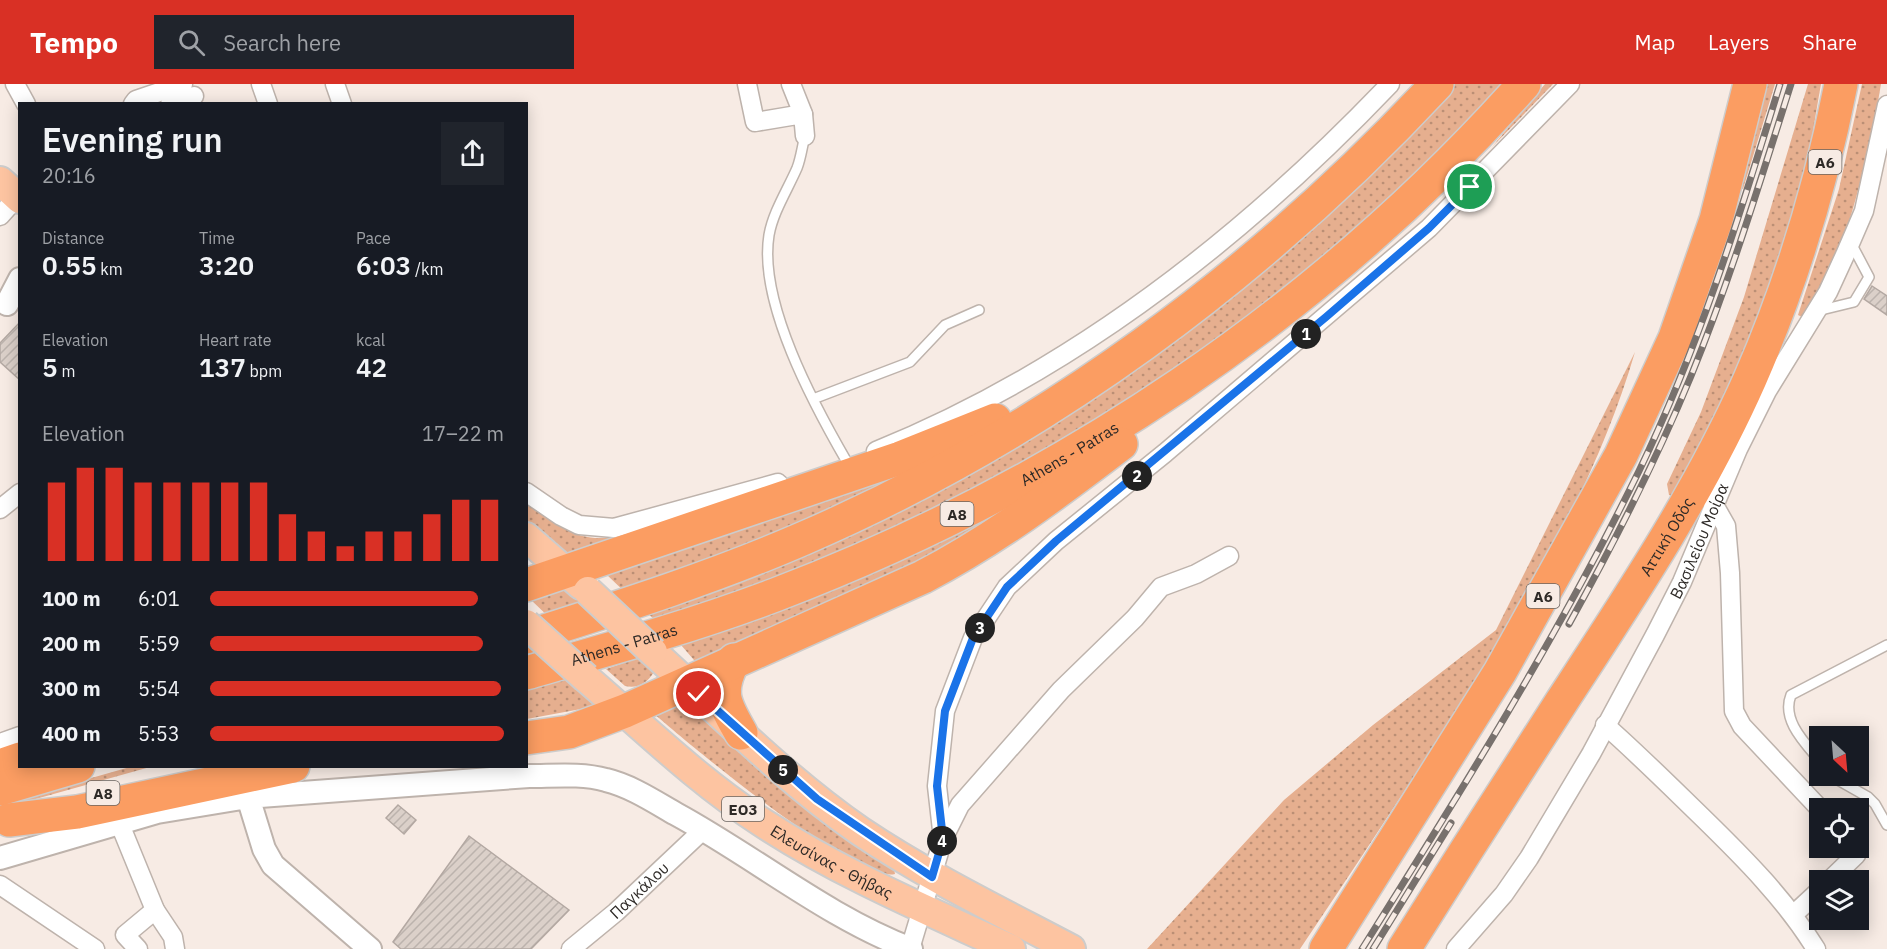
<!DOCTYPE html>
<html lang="en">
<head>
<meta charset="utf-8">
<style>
  body { margin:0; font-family:"IBM Plex Sans",sans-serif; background:#20242c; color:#f1f3f6; height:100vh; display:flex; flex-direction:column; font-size:22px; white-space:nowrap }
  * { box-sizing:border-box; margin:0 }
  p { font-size:20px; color:#9ea1a6 }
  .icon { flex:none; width:33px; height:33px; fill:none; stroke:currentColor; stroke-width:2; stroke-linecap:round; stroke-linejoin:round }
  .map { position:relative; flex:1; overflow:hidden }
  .details { position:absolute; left:18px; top:18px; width:510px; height:666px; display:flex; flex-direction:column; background:#171b24; border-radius:0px; box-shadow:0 3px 15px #0003 }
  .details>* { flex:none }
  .needle { width:39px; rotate:154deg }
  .tools { position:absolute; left:1809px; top:642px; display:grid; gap:12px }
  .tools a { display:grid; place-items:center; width:60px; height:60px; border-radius:0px; background:#171b24; box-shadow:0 3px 15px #0003; font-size:30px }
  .pin { position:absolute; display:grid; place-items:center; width:51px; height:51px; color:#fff; margin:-26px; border:3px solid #fff; border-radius:50%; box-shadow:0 2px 6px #0007 }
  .km { position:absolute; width:30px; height:30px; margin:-15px; border-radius:50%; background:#222; color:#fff; font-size:16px; line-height:30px; text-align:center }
  .round { display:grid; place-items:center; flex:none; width:63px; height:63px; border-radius:0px; background:#20242c }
  .head { display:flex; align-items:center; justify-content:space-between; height:102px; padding:0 24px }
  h1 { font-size:33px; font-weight:600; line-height:45px }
  .stats { display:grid; grid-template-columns:repeat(3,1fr); gap:9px; height:102px; padding:6px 24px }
  .stats div { display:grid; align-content:center }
  .stats b { font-size:26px; font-weight:600 }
  .stats small { font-size:16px; font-weight:400 }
  .stats p { font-size:16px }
  .chart { height:168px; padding:12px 24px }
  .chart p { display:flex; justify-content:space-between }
  .chart svg { width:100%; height:108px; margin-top:6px; stroke:#d93025; stroke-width:6 }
  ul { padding:0 24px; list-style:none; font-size:20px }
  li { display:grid; grid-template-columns:96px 72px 1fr; align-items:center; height:45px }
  li i { height:15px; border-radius:8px; background:#d93025 }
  header { display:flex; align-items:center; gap:36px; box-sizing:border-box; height:84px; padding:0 30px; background:#d93025; color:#fff }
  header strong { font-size:28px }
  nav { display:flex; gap:33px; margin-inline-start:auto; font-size:21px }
  .search { width:420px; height:54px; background:#20242c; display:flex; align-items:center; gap:15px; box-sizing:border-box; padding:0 21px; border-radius:0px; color:#9ea1a6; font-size:22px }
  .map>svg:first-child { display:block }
</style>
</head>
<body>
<header>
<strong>Tempo</strong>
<div class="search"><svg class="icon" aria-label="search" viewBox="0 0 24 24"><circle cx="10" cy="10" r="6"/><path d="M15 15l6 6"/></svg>Search here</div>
<nav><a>Map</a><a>Layers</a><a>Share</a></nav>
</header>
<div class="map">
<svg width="1887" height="865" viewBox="0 0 1887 865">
  <defs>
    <pattern id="grass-dots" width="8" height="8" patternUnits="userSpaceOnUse" patternTransform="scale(1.5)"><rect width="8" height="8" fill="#e6af8f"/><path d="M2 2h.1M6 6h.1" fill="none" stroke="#bb8f75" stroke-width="1.8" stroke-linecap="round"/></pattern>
    <pattern id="building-hatch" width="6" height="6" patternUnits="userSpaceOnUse" patternTransform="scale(1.5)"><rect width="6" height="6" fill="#dbd0c9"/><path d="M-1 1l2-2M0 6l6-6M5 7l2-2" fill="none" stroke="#bcb3ad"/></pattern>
  </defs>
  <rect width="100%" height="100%" fill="#f7ebe4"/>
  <path fill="url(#grass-dots)" d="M1450 0H1510L1374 138 1128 321 904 444 658 539 644 526 968 384Z
    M1545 0H1553L1492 63Z
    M1761 0H1775L1743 105 1737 103Z
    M1808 0H1821C1814 38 1809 79 1799 116 1770 220 1724 318 1672 412L1669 411 1667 400 1701 328 1744 213Z
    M1862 0H1881C1872 56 1843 194 1802 233L1798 231 1839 105Z
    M1635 268C1597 397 1529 513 1457 625 1406 706 1353 786 1300 865H1147L1284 716 1373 641 1496 546Z
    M907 388 914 391 628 511 607 491Z
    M1026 415 963 464 700 583 681 561 851 499Z
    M526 417C565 446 579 462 629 450L571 471 562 467 527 438Z
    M566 503 591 525 553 537 530 515Z
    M638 574 654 588C647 599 638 605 625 602L606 585Z
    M570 592 608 620 527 635V605Z
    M683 612 894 785 895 790C856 800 686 658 652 628Z
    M130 683H150L0 725V720Z"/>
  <path fill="url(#building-hatch)" stroke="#b3a8a2" stroke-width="1.5" d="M1872 202 1887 212V231L1864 215Z
    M20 238V296L0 278V259Z
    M398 721 416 736 404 750 386 734Z
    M469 752 569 826 531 865H401L393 858Z"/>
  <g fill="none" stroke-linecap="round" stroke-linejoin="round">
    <defs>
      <path id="service" d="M805 52C802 63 801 74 797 84 788 105 773 128 769 151 758 218 814 321 847 378
        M1817 227 1854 218 1869 193 1851 159
        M813 315 910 278 945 241 979 226
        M1820 677C1805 659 1781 636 1791 611L1887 561
        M1831 692 1868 713 1875 720 1887 741"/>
      <g id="minor">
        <path d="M15 0 26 20"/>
        <path d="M261 0 268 20"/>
        <path d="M335 0 342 20"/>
        <path d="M747 0 755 38 803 30 805 52"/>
        <path d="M791 0 803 30"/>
        <path d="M133 20 136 16 183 0"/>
        <path d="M170 20 194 12"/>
        <path d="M0 132 17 113"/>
        <path d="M876 367C1074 287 1243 154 1390 0"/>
        <path d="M526 408 561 432 579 441 614 444 778 399"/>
        <path d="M1713 419 1726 442 1730 489 1734 627 1742 642 1820 725"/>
        <path d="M0 425 20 409"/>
        <path d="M1605 641C1639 671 1670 702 1702 733 1744 774 1785 815 1816 865"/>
        <path d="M0 659 20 652"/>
        <path d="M119 738 155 826 173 853 175 865"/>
        <path d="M943 755 937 702 945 627 973 554 1007 503 1056 457 1165 369 1429 144 1570 0"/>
        <path d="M1830 796 1856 771 1854 764"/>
        <path d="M0 801 95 865"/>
        <path d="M1793 831 1820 806"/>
        <path d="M138 865 125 851 155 826"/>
        <path id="s1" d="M571 865 616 828 704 745"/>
        <path d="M910 865 943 755 960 721 1061 606 1135 534 1161 503 1196 490 1229 472"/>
        <path id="s2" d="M1456 865 1504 810 1529 774 1591 670 1655 551 1682 498 1738 365 1767 307 1828 208 1845 171 1864 127 1887 21"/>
      </g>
      <path id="tertiary" d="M7 220 20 195
        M248 713 264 765 273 781 370 865
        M0 774 157 728 248 713 529 692C554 692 581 689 606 696 631 702 655 718 676 730 755 773 827 833 911 865"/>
      <g id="primary">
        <path d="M0 97 20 115"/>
        <path d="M526 453 581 501"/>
        <path d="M653 568C720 629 785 695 860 747 927 792 999 827 1071 865"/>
        <path id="s3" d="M586 594C644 644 698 697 763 739 841 790 927 826 1011 865"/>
      </g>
      <g id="motorway">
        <path d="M526 501 900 374 995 336"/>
        <path d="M526 553C620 523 712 494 802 455 1043 351 1259 191 1437 0"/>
        <path d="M734 576C717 607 724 620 741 649"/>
        <path id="s4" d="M526 589C610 565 693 542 775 511 1061 402 1320 229 1524 0"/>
        <path d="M526 654 569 648 625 627 923 493C994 456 1058 408 1121 360"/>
        <path d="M0 682 20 675"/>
        <path d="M0 705 78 682"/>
        <path d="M9 736 77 728 293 682"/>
        <path d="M1326 865 1500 588 1621 371 1675 254 1716 136 1750 0"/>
        <path id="s5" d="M1404 865C1456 782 1509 699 1562 617 1630 513 1700 408 1750 295 1792 199 1821 102 1841 0"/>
      </g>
    </defs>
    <use href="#service" stroke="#beb3ac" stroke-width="12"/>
    <use href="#minor" stroke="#beb3ac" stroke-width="21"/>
    <use href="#tertiary" stroke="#beb3ac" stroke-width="26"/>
    <use href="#primary" stroke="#cdcccb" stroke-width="32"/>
    <use href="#motorway" stroke="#cdcccb" stroke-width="36"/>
    <use href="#service" stroke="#fff" stroke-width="9"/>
    <use href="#minor" stroke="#fff" stroke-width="18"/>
    <use href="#tertiary" stroke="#fff" stroke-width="22"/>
    <use href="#primary" stroke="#fdc4a1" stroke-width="28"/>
    <use href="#motorway" stroke="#fb9d62" stroke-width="33"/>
    <defs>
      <path id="rail" d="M1569 540C1614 459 1656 377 1691 292 1730 196 1760 98 1791 0
        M1362 865C1460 709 1558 553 1639 387 1699 263 1740 131 1780 0
        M1373 865 1451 739"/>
    </defs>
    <use href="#rail" stroke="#78716d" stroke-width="7"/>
    <use href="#rail" stroke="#f7ebe4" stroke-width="4.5" stroke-dasharray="14" stroke-linecap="butt"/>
    <defs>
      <path id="primary-bridge" d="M588 507 653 568
        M526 540 586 594"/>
    </defs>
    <use href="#primary-bridge" stroke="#cdcccb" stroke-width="32" stroke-linecap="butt"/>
    <use href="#primary-bridge" stroke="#fdc4a1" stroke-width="28"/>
  </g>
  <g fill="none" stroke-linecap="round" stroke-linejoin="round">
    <defs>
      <path id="route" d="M699 610 817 715 932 793 943 755 937 702 945 627 973 554 1007 503 1056 457 1326 233 1429 144 1470 103"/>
    </defs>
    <use href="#route" stroke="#fff" stroke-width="12"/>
    <use href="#route" stroke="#1a73e8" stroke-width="8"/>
  </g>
  <g text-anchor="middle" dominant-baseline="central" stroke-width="4.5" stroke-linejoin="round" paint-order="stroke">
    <g fill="#f7ebe4" stroke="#6a6460" stroke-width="1.5">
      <rect x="1808.5" y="66" width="33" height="24" rx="4.5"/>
      <rect x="940.5" y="418" width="33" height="24" rx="4.5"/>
      <rect x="1526.5" y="500" width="33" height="24" rx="4.5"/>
      <rect x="86.5" y="697" width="33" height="24" rx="4.5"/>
      <rect x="722" y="713" width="42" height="24" rx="4.5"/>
    </g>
    <g font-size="15" font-weight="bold" fill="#2e2a27">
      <text x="1825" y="78">Α6</text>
      <text x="957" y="430">Α8</text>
      <text x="1543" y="512">Α6</text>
      <text x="103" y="709">Α8</text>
      <text x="743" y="725">ΕΟ3</text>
    </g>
    <g font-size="16" fill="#2e2a27" stroke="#f7ebe4">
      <text stroke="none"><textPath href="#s4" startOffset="588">Athens - Patras</textPath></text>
      <text stroke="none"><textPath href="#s5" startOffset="489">Αττική Οδός</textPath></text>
      <text stroke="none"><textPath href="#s2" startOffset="477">Βασιλείου Μοίρα</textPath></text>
      <text stroke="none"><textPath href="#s4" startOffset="102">Athens - Patras</textPath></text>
      <text stroke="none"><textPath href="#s3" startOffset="308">Ελευσίνας - Θήβας</textPath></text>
      <text stroke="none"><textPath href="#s1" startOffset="90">Παγκάλου</textPath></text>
    </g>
  </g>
</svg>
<div class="tools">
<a><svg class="needle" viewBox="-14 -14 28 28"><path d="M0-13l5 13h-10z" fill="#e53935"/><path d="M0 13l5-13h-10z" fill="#9ea1a6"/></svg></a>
<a><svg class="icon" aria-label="locate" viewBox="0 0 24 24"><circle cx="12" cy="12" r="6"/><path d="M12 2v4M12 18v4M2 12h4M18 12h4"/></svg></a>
<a><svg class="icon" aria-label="layers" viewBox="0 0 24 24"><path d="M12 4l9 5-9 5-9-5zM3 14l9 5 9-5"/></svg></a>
</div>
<div class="pin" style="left:1470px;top:103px;background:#1e9e55"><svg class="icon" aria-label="arrive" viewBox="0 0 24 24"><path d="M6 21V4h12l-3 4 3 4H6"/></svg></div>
<div class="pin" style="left:699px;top:610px;background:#d93025"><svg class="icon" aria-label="check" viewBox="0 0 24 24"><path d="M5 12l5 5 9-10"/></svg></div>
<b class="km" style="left:1306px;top:250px">1</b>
<b class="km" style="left:1137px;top:392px">2</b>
<b class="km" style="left:980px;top:544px">3</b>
<b class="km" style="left:942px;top:757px">4</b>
<b class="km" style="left:783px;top:686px">5</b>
<section class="details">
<div class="head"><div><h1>Evening run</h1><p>20:16</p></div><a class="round"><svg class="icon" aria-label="share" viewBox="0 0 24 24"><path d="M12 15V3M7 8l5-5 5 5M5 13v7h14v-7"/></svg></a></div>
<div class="stats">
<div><p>Distance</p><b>0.55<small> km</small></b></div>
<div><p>Time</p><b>3:20</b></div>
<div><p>Pace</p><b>6:03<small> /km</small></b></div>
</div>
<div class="stats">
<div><p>Elevation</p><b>5<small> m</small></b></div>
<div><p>Heart rate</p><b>137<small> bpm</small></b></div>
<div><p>kcal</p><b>42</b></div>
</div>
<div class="chart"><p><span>Elevation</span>17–22 m</p>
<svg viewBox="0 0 160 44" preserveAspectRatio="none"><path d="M5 44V12M15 44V6M25 44V6M35 44V12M45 44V12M55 44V12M65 44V12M75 44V12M85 44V25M95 44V32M105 44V38M115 44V32M125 44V32M135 44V25M145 44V19M155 44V19"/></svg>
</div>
<ul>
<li><b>100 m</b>6:01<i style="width:91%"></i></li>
<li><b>200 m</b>5:59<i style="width:93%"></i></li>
<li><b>300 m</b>5:54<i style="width:99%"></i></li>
<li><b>400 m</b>5:53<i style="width:100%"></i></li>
</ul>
</section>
</div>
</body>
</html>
